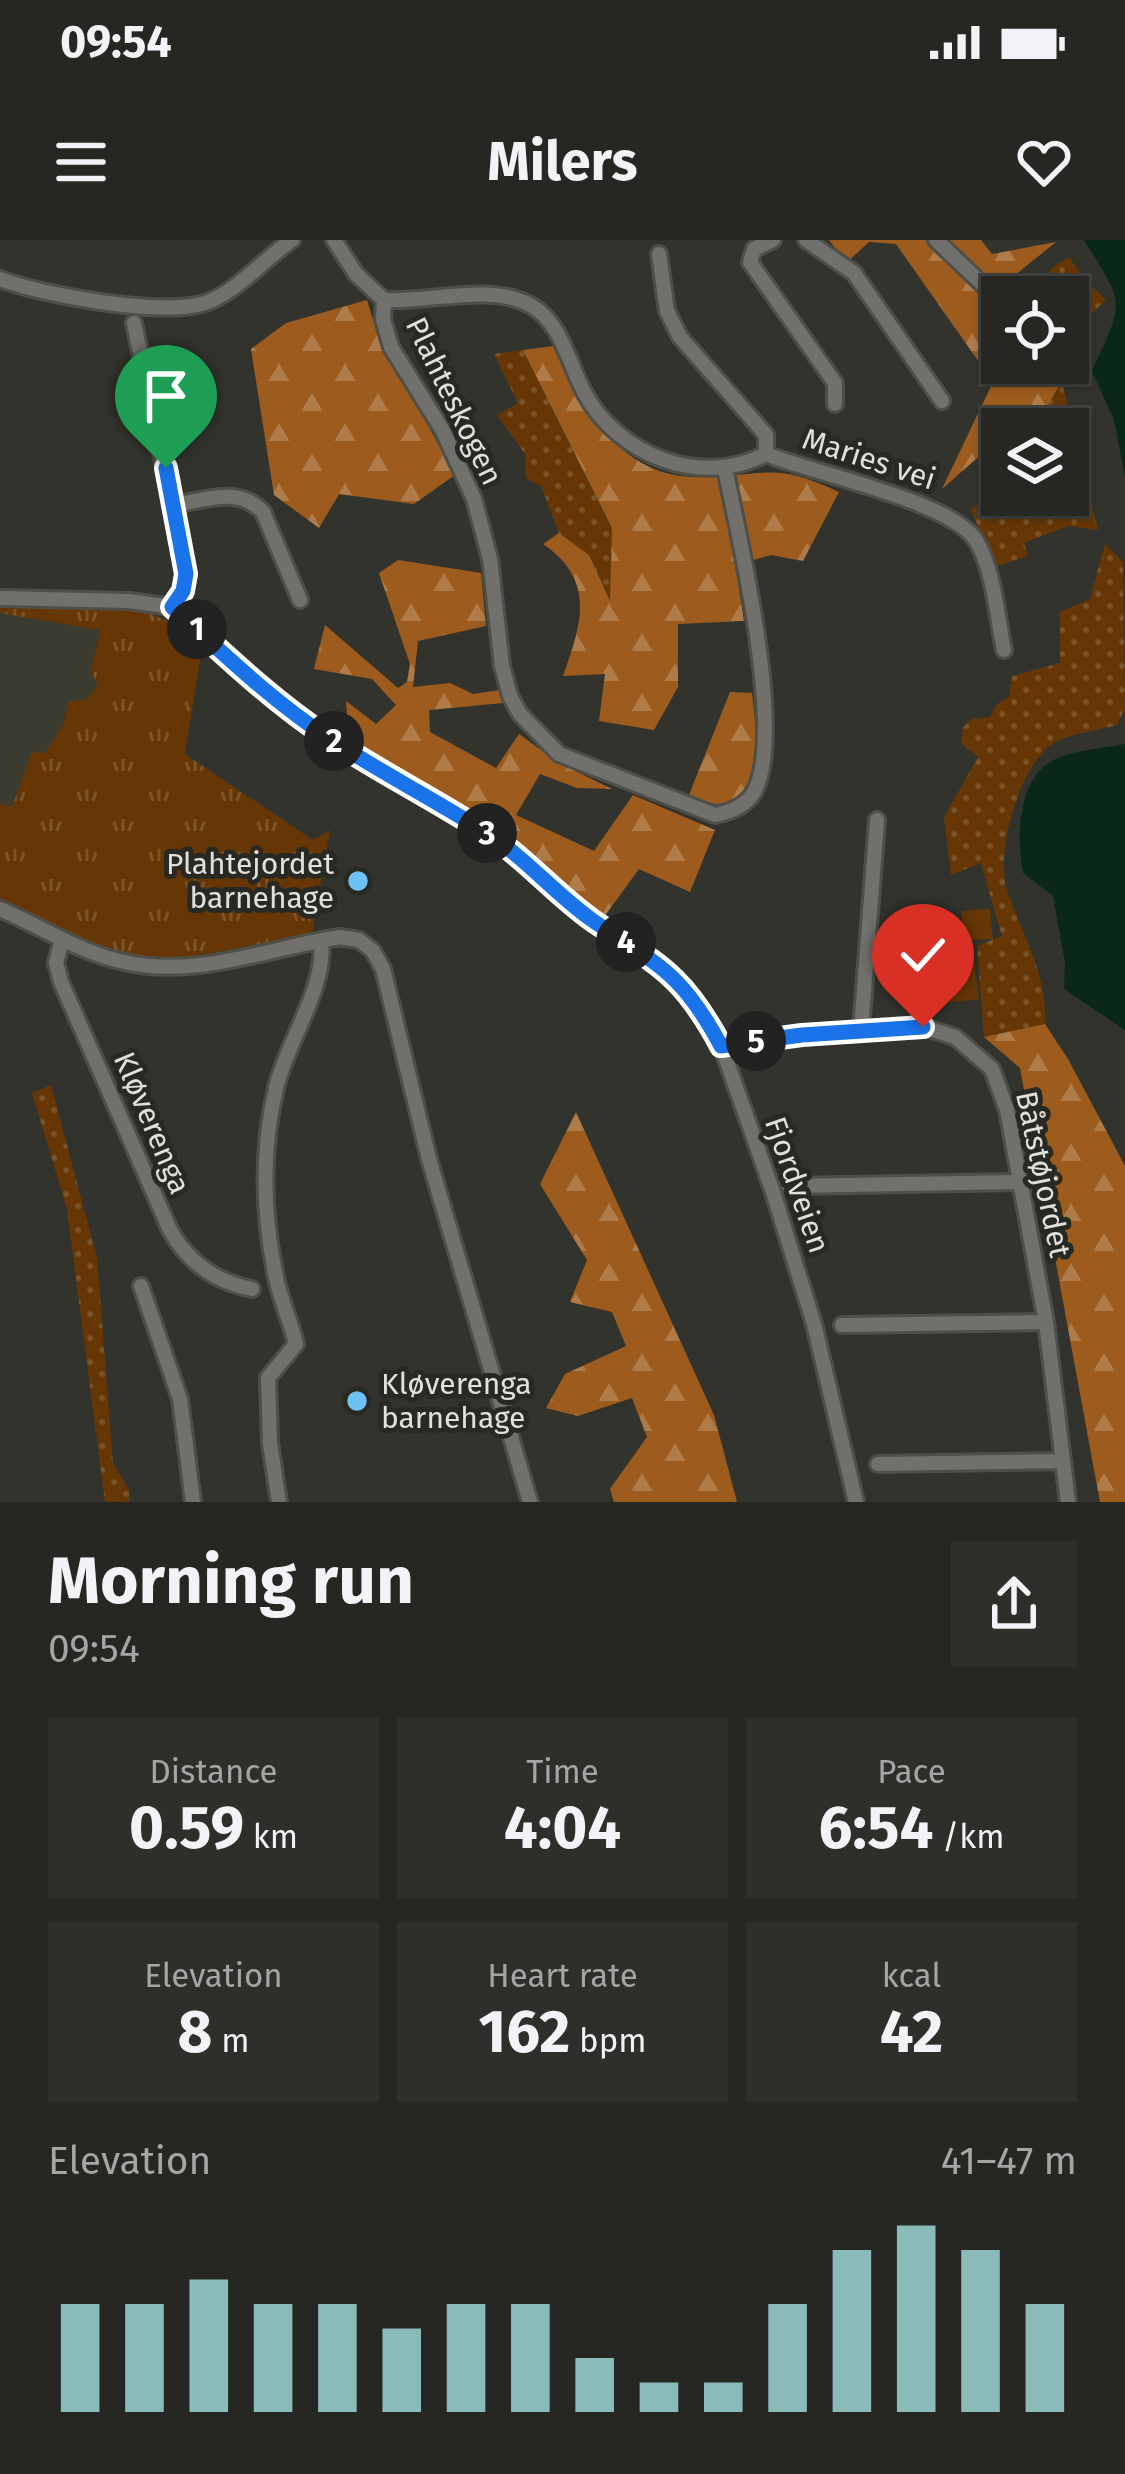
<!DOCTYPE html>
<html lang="en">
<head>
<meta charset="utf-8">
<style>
  body { margin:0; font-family:"Fira Sans",sans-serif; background:#2e2e2a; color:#f1f3f6; height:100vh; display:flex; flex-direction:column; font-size:45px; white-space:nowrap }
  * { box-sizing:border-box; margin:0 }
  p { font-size:39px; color:#a4a5a5 }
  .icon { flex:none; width:66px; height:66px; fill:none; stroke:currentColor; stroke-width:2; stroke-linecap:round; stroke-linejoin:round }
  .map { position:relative; height:1262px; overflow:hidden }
  .drawer { display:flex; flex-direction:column; background:#262622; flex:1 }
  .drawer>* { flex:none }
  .fabs { position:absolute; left:981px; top:36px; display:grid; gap:24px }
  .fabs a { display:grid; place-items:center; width:108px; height:108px; border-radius:0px; background:#262622; box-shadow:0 3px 9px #0004,0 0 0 3px #424340; font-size:60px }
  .pin { position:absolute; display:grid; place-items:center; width:102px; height:102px; color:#fff; margin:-123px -51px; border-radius:50% 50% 50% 0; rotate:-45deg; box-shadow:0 0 12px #0007 }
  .pin .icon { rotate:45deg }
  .km { position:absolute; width:60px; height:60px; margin:-30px; border-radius:50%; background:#222; color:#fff; font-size:33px; line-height:60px; text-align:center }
  .round { display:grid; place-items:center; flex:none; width:126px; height:126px; border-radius:0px; background:#2e2e2a }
  .summary { display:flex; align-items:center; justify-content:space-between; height:204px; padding:0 48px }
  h1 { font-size:66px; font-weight:700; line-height:90px }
  .metrics { display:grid; grid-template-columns:repeat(3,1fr); gap:18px; height:204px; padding:12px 48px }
  .metrics div { display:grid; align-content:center; border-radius:0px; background:#2e2e2a; text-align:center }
  .metrics b { font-size:60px; font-weight:700 }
  .metrics small { font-size:33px; font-weight:400 }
  .metrics p { font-size:33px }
  .chart { height:336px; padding:24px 48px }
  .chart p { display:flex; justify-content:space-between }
  .chart svg { width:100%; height:216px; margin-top:12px; stroke:#8bbbb9; stroke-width:6 }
  .status { display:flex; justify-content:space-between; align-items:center; height:84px; padding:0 60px; background:#262622; direction:ltr }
  .status svg { height:33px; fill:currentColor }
  header { display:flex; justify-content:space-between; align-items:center; height:156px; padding:0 48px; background:#262622; font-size:54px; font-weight:700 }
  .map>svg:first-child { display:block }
</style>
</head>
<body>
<div class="status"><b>09:54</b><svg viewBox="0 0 49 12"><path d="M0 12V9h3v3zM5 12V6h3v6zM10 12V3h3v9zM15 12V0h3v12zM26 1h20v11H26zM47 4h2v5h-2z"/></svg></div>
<header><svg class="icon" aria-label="menu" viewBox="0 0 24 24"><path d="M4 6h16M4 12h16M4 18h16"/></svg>Milers<svg class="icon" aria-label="heart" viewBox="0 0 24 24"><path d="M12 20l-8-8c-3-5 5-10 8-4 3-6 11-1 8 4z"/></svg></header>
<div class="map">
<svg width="1125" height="1262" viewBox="0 0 1125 1262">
  <defs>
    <pattern id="grass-dots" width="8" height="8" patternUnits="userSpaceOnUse" patternTransform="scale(3)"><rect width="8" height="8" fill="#663705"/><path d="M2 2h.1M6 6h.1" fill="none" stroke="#7c5429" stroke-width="1.8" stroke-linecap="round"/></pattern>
    <pattern id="forest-firs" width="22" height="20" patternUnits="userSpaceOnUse" patternTransform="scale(3)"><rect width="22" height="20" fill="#9d5c1e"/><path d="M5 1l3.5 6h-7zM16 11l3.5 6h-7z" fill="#af7b49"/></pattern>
    <pattern id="park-tufts" width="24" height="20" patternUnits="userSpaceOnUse" patternTransform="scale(3)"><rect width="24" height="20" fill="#663705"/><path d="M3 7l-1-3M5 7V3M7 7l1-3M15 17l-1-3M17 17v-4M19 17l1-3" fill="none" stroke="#7c5429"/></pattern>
  </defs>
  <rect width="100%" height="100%" fill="#33332d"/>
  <path fill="#3b3c2f" d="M0 373 100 390 91 432 99 445 86 460 69 462 62 487 45 514 32 513 12 568 0 564Z"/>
  <path fill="url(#grass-dots)" d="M1069 17 1086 41 1106 60 1076 88 1068 106V76L1075 66 1049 30Z
    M523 110 612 288 611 365 589 315 559 293 541 246 526 238 525 214 497 175 518 163 494 114Z
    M1062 141 1098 290 1068 286 1024 303 1028 316 994 327 971 269 1002 250V255H1068V189H1034Z
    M1105 304 1123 322 1125 468 1117 485C1099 490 1070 493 1054 503 1019 525 995 612 1007 650 1022 694 1048 736 1045 784L984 797 977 706 1002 696 981 623 951 635 944 577 978 517 961 503 963 487 972 479 990 477 997 464 1009 457 1012 436 1060 423V372L1090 359Z
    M51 845 97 1018 113 1223 129 1250 130 1262H105L67 969 32 853Z"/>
  <path fill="url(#forest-firs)" d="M829 0H981L992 14 1056 2 983 61 1002 80V123H1044L1062 141 1034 189H1002V196L942 249 993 142 896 4 869 2 846 23Z
    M367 60 383 113 407 147 455 235 414 264 339 254 319 288 274 255 251 109 286 83Z
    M554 106C582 170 623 241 704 237 769 235 775 222 839 252L803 321 771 315 735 325 744 381 678 384V447L654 490 599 481 605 434 563 436C581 385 597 341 543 304L559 293 589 315 610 361 612 288 523 110Z
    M398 320 481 333 486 386 418 401 413 447 450 443 473 454 500 450 503 463 429 470 430 492 496 528 519 494 559 523 612 549 577 548 540 534 516 575 594 611 633 555 715 590 690 652 639 629 604 677 570 655 526 610 349 501 346 461 376 484 396 465 372 439 314 429 325 385 398 448 407 442 410 424 379 333Z
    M730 452 752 453C756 482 765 564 717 564 709 564 697 558 689 555Z
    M1045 784 1068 819 1125 926V1262H1100L1020 828 984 797Z
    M576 872 714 1175 737 1262H614L610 1249 647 1197 632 1158 578 1176 546 1168 565 1134 626 1106 612 1072 570 1062 587 1020 540 944Z"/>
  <path fill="url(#park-tufts)" d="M0 364C72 366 148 351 202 407L185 514 313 600 330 590 312 695 171 720 123 714 0 666V564L12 567 32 512 45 513 62 487 69 461 86 460 98 445 91 432 100 390 0 373Z
    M990 669 993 699 966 700 961 671Z"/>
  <path fill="#663705" d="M974 722 979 759 934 764 930 728Z"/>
  <path fill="#0a281a" d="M1084 0H1125V237L1114 180 1092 131C1125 59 1125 66 1084 0Z
    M1125 504V790L1064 749 1065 723 1053 656 1023 633C1016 598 1017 534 1058 518 1078 510 1104 508 1125 504Z"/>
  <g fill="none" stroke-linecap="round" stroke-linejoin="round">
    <defs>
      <path id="minor" d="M334 0 356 34 384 60C430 63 491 42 532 66 561 83 569 124 584 152 618 216 701 248 766 214 815 234 955 262 977 302 994 332 997 376 1004 410
        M773 0 754 9 750 22 835 143V164
        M806 0 854 33 942 161
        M936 0 1002 63
        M659 14 667 71 680 97 766 195V214
        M0 39C43 55 169 79 210 61 241 48 264 19 292 0
        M384 60 383 79 391 107 443 191 474 259 490 319 502 426 510 456 520 474 559 514 715 575C730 572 746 566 754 552 786 495 739 296 725 229
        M134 83 186 334 183 351 172 367
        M1054 123 1059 128
        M174 265C206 260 239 246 263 272L300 360
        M0 358 129 361 172 367 275 461 331 500 485 592 522 617 591 679 649 717 685 747 721 805 772 949 814 1084 856 1262
        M0 669C40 686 77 711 120 721 194 740 268 708 340 697L359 700 373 711 383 729 429 919 530 1262
        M62 699 56 723 61 742 170 990C188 1022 216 1042 252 1049
        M861 790 877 580
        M721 805 802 795 924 787 955 797 992 829 1007 870 1046 1082 1068 1262
        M789 946 1019 942
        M141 1046 180 1159 193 1262
        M842 1085 1046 1082
        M878 1224 1062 1221
        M279 1262 270 1203 268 1138 296 1104C291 1083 282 1063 277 1042 263 979 261 911 276 848 287 801 327 747 321 700"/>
    </defs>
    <use href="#minor" stroke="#4f4f49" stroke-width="20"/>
    <use href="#minor" stroke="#72706d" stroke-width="14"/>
  </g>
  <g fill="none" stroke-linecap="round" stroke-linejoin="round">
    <defs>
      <path id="route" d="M166 228 186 334 183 351 172 367C224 414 269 458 327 497 378 531 434 559 485 592 525 617 554 653 592 680 657 725 681 731 721 806L802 795 923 787"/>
    </defs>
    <use href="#route" stroke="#fff" stroke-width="24"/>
    <use href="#route" stroke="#1a73e8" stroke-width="15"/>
  </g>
  <g fill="#6ec2f3" stroke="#292923" stroke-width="4.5">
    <circle cx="358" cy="641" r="12"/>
    <circle cx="357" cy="1161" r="12"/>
  </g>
  <g text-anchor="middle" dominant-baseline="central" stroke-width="10" stroke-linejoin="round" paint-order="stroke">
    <g font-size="30" fill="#e0e1dd" stroke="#292923">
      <text transform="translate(454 161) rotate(64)">Plahteskogen</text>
      <text transform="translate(869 219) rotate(18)">Maries vei</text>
      <text transform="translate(152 883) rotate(67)">Kløverenga</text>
      <text transform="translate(1043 934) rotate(78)">Båtstøjordet</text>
      <text transform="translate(797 945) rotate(71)">Fjordveien</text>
    </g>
    <g font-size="30" fill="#e0e1dd" stroke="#292923" text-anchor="end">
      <text x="334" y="624">Plahtejordet<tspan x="334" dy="34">barnehage</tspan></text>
      <text x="381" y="1144" text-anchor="start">Kløverenga<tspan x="381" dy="34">barnehage</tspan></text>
    </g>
  </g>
</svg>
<div class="fabs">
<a><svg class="icon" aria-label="locate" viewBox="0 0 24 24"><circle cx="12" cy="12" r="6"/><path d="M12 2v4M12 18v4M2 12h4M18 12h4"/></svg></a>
<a><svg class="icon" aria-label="layers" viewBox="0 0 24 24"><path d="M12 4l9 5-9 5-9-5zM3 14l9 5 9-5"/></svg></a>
</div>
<div class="pin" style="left:166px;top:228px;background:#1e9e55"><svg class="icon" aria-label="arrive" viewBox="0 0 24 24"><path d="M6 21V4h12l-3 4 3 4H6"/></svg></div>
<div class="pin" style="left:923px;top:787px;background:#d93025"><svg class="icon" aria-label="check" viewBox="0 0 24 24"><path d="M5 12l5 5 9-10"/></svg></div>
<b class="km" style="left:197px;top:389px">1</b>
<b class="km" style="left:334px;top:501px">2</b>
<b class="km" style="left:487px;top:593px">3</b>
<b class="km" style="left:626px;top:702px">4</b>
<b class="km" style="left:756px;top:801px">5</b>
</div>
<section class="drawer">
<div class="summary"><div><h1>Morning run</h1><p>09:54</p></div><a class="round"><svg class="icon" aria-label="share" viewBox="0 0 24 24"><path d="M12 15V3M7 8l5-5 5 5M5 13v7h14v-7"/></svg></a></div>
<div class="metrics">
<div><p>Distance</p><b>0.59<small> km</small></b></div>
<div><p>Time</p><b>4:04</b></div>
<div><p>Pace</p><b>6:54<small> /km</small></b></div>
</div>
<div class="metrics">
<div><p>Elevation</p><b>8<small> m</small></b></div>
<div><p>Heart rate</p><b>162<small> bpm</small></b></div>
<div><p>kcal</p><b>42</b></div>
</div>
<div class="chart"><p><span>Elevation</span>41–47 m</p>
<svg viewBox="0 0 160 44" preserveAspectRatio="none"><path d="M5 44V22M15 44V22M25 44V17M35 44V22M45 44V22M55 44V27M65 44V22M75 44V22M85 44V33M95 44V38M105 44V38M115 44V22M125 44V11M135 44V6M145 44V11M155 44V22"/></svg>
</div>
</section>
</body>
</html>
